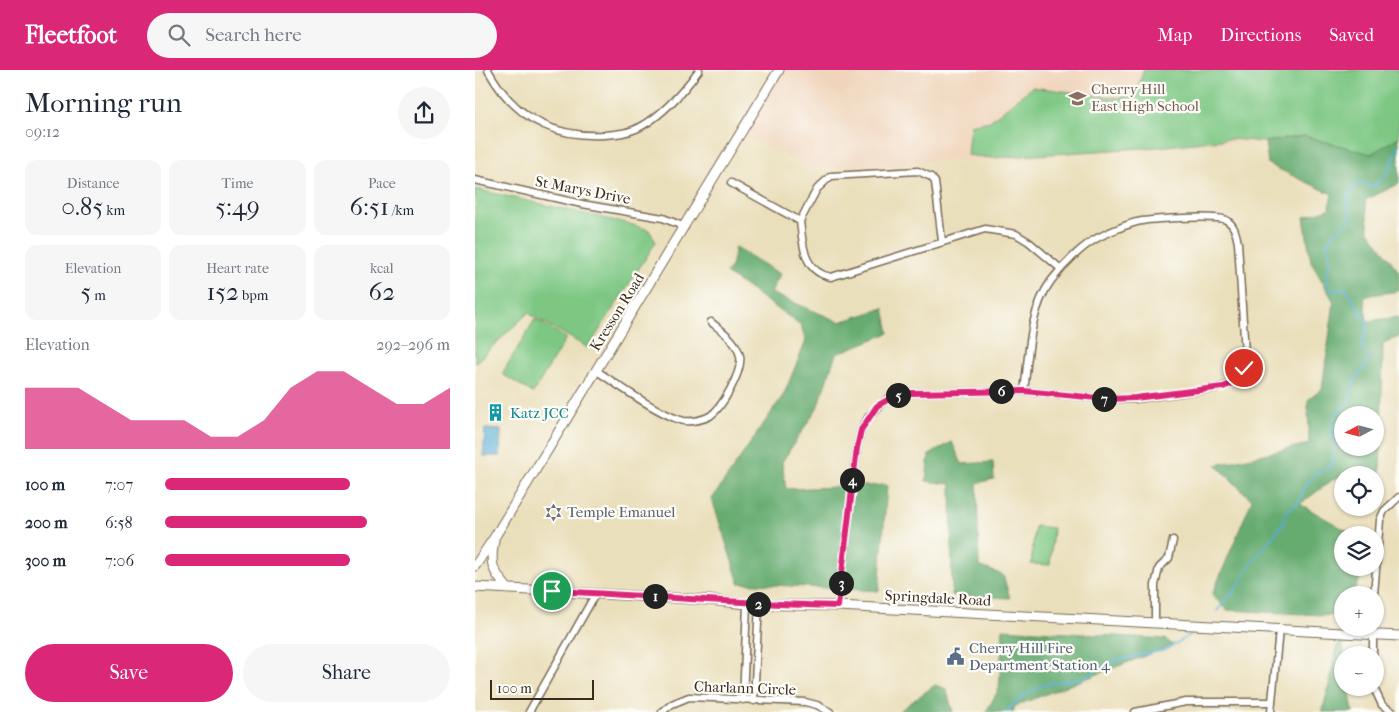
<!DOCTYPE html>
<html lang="en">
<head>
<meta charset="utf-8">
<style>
  body { margin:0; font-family:"IM FELL French Canon",serif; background:#f6f6f7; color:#1f2937; height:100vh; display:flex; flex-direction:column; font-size:19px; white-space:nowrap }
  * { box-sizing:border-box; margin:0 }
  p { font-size:16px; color:#747a83 }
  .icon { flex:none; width:28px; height:28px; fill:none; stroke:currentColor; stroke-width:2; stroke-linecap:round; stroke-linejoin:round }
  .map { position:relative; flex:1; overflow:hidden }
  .panel { display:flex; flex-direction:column; background:#fff; width:475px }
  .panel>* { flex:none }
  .needle { width:32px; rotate:263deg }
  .buttons { position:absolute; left:859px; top:336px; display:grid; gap:10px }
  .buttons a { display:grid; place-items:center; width:50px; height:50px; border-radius:50%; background:#fff; box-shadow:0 1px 4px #0004; font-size:25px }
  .scale { position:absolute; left:15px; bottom:12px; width:104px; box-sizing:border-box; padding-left:5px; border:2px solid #3b2a1e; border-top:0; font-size:14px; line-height:18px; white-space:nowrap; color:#3b2a1e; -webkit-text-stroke:4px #fdfcf7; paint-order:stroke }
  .pin { position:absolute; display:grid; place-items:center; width:42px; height:42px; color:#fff; margin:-21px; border:2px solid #fff; border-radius:50%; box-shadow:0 1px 5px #0007 }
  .km { position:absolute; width:25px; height:25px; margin:-12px; border-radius:50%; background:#222; color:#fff; font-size:14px; line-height:25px; text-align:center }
  .round { display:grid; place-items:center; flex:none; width:52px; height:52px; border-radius:26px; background:#f6f6f7 }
  .overview { display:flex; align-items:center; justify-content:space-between; height:85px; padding:0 25px }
  h1 { font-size:28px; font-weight:600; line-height:38px }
  .stats { display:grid; grid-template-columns:repeat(3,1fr); gap:8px; height:85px; padding:5px 25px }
  .stats div { display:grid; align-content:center; border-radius:12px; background:#f6f6f7; text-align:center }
  .stats b { font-size:25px; font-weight:600 }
  .stats small { font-size:14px; font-weight:400 }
  .stats p { font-size:14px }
  .chart { height:140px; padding:10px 25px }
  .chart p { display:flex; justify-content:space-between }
  .chart svg { width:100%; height:90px; margin-top:5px; fill:#db2777; opacity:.7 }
  .primary-button { display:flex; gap:10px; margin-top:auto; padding:10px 25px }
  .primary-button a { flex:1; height:58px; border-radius:30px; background:#db2777; color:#fff; font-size:20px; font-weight:600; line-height:58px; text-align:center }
  .primary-button a+a { background:#f6f6f7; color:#1f2937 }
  ul { padding:0 25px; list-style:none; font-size:16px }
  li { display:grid; grid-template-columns:80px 60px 1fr; align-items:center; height:38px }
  li i { height:12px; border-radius:6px; background:#db2777 }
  header { display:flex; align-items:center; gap:30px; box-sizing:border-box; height:70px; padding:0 25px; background:#db2777; color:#fff }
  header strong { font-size:24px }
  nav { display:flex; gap:28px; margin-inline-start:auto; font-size:18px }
  .search { width:350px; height:45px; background:#f6f6f7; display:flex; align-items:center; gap:12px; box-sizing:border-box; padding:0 18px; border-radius:28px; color:#747a83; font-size:19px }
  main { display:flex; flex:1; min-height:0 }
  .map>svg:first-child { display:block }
</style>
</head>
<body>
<header>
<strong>Fleetfoot</strong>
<div class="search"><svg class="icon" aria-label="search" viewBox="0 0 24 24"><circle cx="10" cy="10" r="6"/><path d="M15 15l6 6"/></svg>Search here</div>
<nav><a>Map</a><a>Directions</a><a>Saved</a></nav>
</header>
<main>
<section class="panel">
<div class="overview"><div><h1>Morning run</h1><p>09:12</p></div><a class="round"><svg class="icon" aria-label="share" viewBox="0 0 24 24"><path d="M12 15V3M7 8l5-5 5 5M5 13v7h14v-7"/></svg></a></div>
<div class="stats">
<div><p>Distance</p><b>0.85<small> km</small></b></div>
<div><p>Time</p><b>5:49</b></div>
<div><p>Pace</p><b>6:51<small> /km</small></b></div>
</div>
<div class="stats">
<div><p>Elevation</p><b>5<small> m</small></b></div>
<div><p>Heart rate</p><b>152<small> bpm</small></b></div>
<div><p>kcal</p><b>62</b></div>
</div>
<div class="chart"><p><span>Elevation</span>292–296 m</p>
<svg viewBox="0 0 160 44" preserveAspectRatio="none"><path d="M0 44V14L10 14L20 14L30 22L40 30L50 30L60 30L70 38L80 38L90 30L100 14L110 6L120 6L130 14L140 22L150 22L160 14V44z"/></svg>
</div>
<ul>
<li><b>100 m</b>7:07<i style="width:65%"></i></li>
<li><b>200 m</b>6:58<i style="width:71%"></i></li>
<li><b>300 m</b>7:06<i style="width:65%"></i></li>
</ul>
<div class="primary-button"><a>Save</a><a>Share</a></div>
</section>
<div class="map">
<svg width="924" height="642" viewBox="0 0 924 642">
  <rect width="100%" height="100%" fill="#fdfcf7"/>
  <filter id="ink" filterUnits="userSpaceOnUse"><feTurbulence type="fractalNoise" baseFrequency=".02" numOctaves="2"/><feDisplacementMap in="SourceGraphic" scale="10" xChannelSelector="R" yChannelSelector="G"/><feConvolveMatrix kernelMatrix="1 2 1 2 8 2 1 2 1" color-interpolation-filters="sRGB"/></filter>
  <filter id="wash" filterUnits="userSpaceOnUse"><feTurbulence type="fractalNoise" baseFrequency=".0096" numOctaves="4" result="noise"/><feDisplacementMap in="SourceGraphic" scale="20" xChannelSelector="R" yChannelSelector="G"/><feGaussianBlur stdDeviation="1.12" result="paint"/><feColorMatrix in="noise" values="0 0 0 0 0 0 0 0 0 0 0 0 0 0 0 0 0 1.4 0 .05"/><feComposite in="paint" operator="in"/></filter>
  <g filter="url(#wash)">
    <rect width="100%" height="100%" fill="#eadfbb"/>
    <path fill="#f0d5bc" d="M297 0H924V73L896 88 829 72 735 74 516 91 485 90 338 98 269 66 263 57Z"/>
    <path fill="#7dc783" stroke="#5c7850" d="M668 0H924V67L896 85 829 66 790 72 756 69 681 77 560 85 517 88 492 85 495 55 515 51 557 17 643 28C661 26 665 16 668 0Z
      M0 119 151 153 174 160 181 172 113 278 53 243 0 293Z
      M60 249 91 268 58 323 27 304Z
      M560 456 578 458 575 495 556 494Z"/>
    <path fill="#66ac71" stroke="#506b48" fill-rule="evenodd" d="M829 66 896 84 924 67V114L890 130 894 161 924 202V221L889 226 892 251 924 247V267L908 273 905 408 900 409V405H868L867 410 863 406 825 434 879 465H868V498H889V500L877 525H868L866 546 752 540 737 525 777 430 741 395 834 374 833 330 847 319 859 232 836 192 829 147 854 139 857 124 793 94 790 72ZM868 345H900V378H868Z
      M260 177 305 204 296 223 365 252 409 238 414 263 361 284 342 338 307 392 311 419 412 415 404 521 264 513 237 429 309 324 331 271 326 255 251 203 256 197Z
      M477 372 487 394 518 392 519 409 502 413 504 496 528 505 535 528 477 525 476 414 451 411 454 385Z
      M528 559 690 569 698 575 540 636 538 642H511L524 619Z
      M867 569 869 585 868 618H874L878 642H847L854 615 861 578Z
      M460 615 471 619 478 642H423Z"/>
    <path fill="#56abd2" stroke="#486a78" d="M10 359 26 360 25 386H8Z"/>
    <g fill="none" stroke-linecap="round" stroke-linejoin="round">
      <path stroke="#56abd2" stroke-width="2" d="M742 541 761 519 776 494 809 452 810 443 825 431 828 419 841 403 854 398 857 394 860 375 857 365 859 346 873 332 880 310 894 291 886 273 893 258C892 250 877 227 872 219L857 221C847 211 854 200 855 189 855 184 852 178 852 173L857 165 874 151 875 143 871 130 881 113 885 112 895 117C914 109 916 93 924 76
        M531 642 548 626 567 615 609 607 641 590 691 580 722 560"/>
    </g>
  </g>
  <g filter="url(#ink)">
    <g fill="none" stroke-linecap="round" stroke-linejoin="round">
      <defs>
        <path id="street" d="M13 0C38 46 77 68 129 65 142 64 155 63 167 56 190 43 208 22 224 0
          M0 110 107 134 188 148 210 157
          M256 113 325 151
          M325 151C328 175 328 202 356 207L510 159 541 164 554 172 586 199
          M325 151 342 119 356 106 443 101 456 107 460 112 467 171
          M122 301C141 314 188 347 209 351 216 352 228 350 235 346 247 338 268 301 265 286 261 270 248 262 236 252
          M899 525 905 450 909 441 924 427
          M363 536 382 378 386 360 394 346 412 329 421 325 436 323 549 321 633 329H660L742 318 761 312 769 299 770 283 763 173C761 164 760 155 751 150 742 145 680 149 667 151 653 153 637 161 624 167 607 176 588 195 576 211 554 241 554 285 549 321
          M680 553V515L684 498 694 488 698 470
          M898 585V558
          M899 618 907 635 918 642
          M268 630 272 534
          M279 631 284 534
          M54 642 121 523
          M187 642 197 634 214 627 330 632 342 635 355 642
          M660 642 711 632H797
          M796 642 804 560"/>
        <path id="secondary" d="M19 471C14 495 18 501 33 519
          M0 496 19 468 304 0
          M0 517 234 530 272 534 363 536 924 566"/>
      </defs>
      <use href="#street" stroke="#786955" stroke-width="9"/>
      <use href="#secondary" stroke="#786955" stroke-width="11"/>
      <use href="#street" stroke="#fff" stroke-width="6"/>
      <use href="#secondary" stroke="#fff" stroke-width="9"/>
    </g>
  </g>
  <g fill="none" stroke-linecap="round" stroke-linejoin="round" filter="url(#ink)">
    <defs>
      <path id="route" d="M77 521C172 525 267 534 363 536L382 378 386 360 402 336 421 325 436 323 549 321 633 329 660 328 748 317 761 312 769 298"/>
    </defs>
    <use href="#route" stroke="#fff" stroke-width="10"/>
    <use href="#route" stroke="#db2777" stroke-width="6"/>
  </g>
  <defs>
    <symbol id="school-bare" viewBox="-9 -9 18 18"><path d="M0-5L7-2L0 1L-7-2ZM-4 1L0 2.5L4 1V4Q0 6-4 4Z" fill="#8d6e63" stroke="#fdfcf7" stroke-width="2.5" paint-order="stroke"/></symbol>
    <symbol id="building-bare" viewBox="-9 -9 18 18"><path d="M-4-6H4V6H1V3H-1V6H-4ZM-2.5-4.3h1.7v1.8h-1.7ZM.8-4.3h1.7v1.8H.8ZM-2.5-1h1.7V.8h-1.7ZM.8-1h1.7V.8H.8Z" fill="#0f9aa8" stroke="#fdfcf7" stroke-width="2.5" paint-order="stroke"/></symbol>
    <symbol id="synagogue-bare" viewBox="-9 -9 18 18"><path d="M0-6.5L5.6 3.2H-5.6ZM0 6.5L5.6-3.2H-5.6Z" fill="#6b7280" stroke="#fdfcf7" stroke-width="2.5" paint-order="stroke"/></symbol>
    <symbol id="civic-bare" viewBox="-9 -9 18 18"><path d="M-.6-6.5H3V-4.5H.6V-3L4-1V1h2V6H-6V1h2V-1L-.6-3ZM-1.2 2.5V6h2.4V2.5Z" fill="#5c6f8a" stroke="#fdfcf7" stroke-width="2.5" paint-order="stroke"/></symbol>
  </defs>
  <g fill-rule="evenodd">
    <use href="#school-bare" x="590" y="16" width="25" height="25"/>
    <use href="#building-bare" x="8" y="330" width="25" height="25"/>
    <use href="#synagogue-bare" x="66" y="430" width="25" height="25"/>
    <use href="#civic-bare" x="468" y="574" width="25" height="25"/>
  </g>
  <g text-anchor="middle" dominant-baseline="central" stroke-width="4.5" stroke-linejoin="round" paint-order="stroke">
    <g font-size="15" fill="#785e54" stroke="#fdfcf7" text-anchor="start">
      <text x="616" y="19">Cherry Hill<tspan x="616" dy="17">East High School</tspan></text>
    </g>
    <g font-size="15" fill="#3b2a1e" stroke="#fdfcf7">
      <text transform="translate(108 120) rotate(11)">St Marys Drive</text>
      <text transform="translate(142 242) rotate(-58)">Kresson Road</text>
      <text transform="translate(463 528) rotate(3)">Springdale Road</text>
      <text transform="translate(270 618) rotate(2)">Charlann Circle</text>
    </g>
    <g font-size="15" fill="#0d838f" stroke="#fdfcf7" text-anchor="start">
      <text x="35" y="343">Katz JCC</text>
    </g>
    <g font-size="15" fill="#5b616d" stroke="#fdfcf7" text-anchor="start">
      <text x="92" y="442">Temple Emanuel</text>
    </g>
    <g font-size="15" fill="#4e5e75" stroke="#fdfcf7" text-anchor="start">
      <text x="494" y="578">Cherry Hill Fire<tspan x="494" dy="17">Department Station 4</tspan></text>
    </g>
  </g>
</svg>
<div class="buttons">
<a><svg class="needle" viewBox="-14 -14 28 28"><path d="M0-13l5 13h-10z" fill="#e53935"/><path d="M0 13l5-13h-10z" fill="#747a83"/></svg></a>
<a><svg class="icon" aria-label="locate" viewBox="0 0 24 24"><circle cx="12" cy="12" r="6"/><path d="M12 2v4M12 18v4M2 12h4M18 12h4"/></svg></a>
<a><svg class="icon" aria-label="layers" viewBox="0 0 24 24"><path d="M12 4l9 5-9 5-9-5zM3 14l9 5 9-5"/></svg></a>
<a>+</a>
<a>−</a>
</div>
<div class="scale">100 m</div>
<div class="pin" style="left:77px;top:521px;background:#1e9e55"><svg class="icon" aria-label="arrive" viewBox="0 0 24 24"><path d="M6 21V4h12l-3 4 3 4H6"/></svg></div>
<div class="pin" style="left:769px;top:298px;background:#d93025"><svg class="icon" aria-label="check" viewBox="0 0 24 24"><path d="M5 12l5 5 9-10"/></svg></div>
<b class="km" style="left:180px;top:526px">1</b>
<b class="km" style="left:283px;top:534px">2</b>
<b class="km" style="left:366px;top:513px">3</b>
<b class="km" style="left:377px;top:410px">4</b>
<b class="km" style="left:423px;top:325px">5</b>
<b class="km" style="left:526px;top:321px">6</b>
<b class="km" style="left:629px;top:329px">7</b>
</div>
</main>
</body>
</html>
